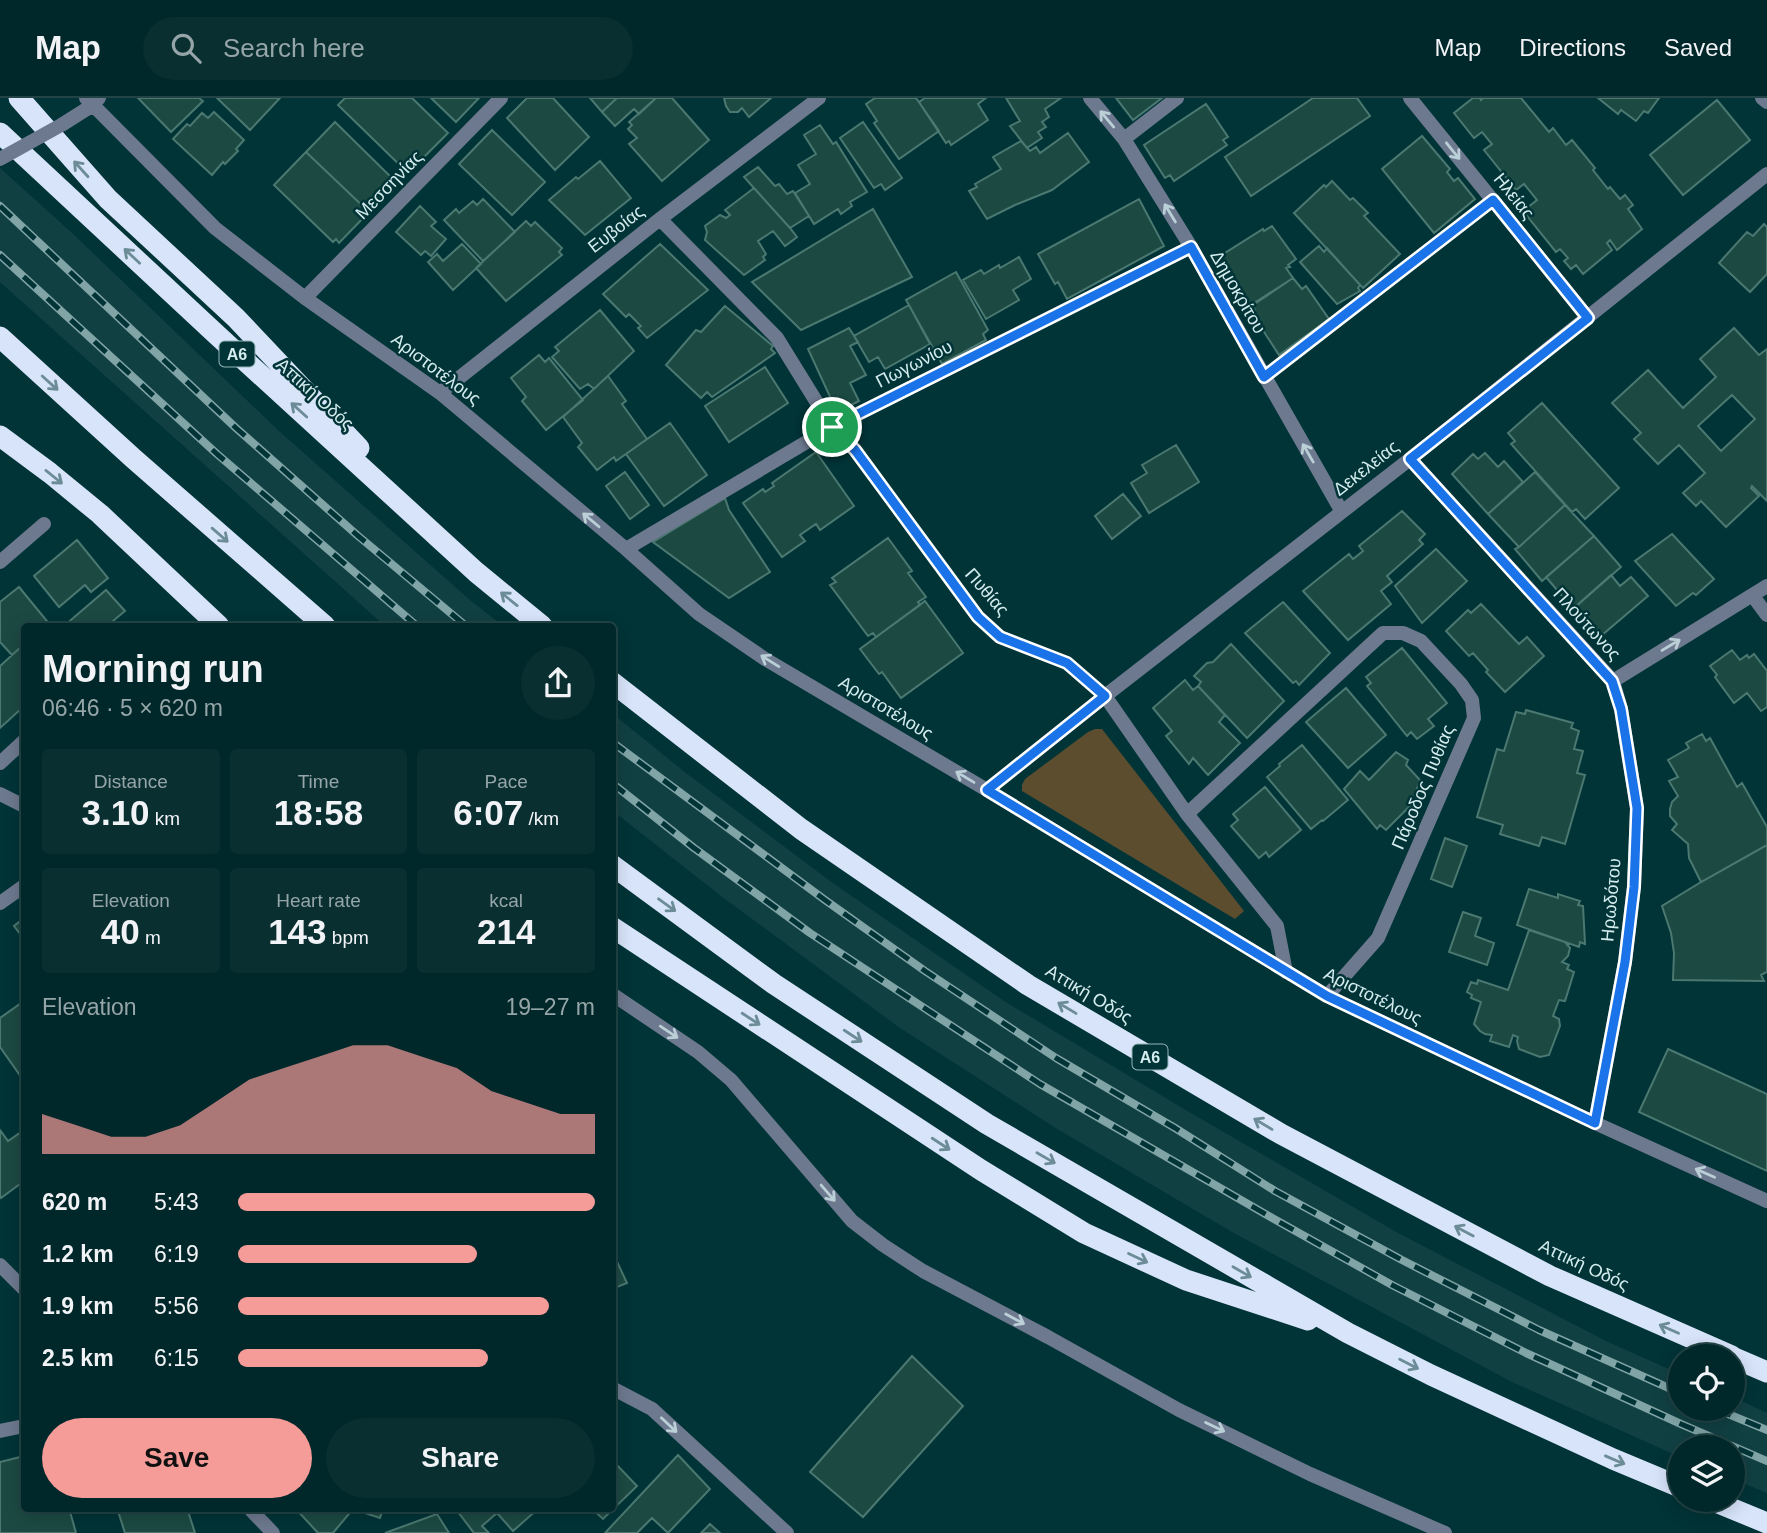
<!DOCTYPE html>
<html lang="en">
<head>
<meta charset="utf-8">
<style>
  body { margin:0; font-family:Arial,sans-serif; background:#0a2f31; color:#f1f3f6; height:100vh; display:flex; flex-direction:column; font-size:26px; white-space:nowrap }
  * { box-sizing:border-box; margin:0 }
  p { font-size:23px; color:#95a5a8 }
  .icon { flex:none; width:38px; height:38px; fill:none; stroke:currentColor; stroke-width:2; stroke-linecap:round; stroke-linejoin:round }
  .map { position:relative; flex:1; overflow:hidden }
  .details { position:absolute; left:21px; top:525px; width:595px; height:889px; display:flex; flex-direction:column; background:#002729; border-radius:7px; box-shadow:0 4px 18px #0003,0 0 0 2px #224446 }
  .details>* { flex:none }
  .tools { position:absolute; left:1668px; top:1246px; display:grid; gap:14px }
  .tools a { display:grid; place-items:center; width:77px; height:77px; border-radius:50%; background:#002729; box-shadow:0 4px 18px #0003,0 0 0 2px #224446; font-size:35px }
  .pin { position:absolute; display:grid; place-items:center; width:60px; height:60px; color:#fff; margin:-30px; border:4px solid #fff; border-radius:50%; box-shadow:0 2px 7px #0007 }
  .round { display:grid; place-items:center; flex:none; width:74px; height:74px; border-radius:37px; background:#0a2f31 }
  .summary { display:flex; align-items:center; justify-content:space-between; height:119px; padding:0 21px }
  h1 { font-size:38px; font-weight:800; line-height:52px }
  .metrics { display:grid; grid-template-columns:repeat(3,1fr); gap:10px; height:119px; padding:7px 21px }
  .metrics div { display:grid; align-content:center; border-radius:7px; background:#0a2f31; text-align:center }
  .metrics b { font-size:35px; font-weight:800 }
  .metrics small { font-size:19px; font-weight:400 }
  .metrics p { font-size:19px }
  .chart { height:196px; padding:14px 21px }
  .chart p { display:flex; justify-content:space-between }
  .chart svg { width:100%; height:126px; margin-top:7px; fill:#f59b98; opacity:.7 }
  .primary-button { display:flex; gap:14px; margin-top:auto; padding:14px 21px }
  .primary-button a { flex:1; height:80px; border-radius:42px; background:#f59b98; color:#111; font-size:28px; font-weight:800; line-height:80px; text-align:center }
  .primary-button a+a { background:#0a2f31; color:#f1f3f6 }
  ul { padding:0 21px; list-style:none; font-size:23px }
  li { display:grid; grid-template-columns:112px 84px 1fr; align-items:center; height:52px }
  li i { height:18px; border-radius:9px; background:#f59b98 }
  header { display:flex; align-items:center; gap:42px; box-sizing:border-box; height:98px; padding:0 35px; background:#002729; border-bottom:2px solid #224446 }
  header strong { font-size:33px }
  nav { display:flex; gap:38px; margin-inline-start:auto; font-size:24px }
  .search { width:490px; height:63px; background:#0a2f31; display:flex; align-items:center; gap:18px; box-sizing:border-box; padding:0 24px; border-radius:38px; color:#95a5a8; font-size:26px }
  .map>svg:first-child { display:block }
</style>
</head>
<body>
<header>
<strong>Map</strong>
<div class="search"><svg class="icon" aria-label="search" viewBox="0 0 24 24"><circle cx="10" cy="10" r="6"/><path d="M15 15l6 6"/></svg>Search here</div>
<nav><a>Map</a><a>Directions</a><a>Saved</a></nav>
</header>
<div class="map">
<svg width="1767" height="1435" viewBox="0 0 1767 1435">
  <rect width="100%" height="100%" fill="#003437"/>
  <path fill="#114043" d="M0 70 71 134 279 333 470 502 503 528H385L0 184Z
    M613 616 686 675 830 783 1004 903 1184 1011 1398 1135 1608 1244 1680 1276V1311H1732L1733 1299 1767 1315V1395L1733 1381 1732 1349H1680V1359L1512 1284 1232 1134 1054 1029 900 930 721 798 613 713Z"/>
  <path fill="#5d4d2f" d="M1095 631H1102L1244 813 1235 821 1022 693V687L1025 681 1088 634Z"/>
  <path fill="#1c4a43" stroke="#4b7870" stroke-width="2" fill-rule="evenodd" d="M138 0H199L203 3 171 34Z
    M217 0H280L250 32Z
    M345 0H412L448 35 408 75 338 7Z
    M431 0H479L456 24Z
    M527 0H553L589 39 555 72 507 20Z
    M590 0H617L602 14Z
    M617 0H656L639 16 634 11 615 28 602 14Z
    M656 0H672L709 42 662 83 629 46 637 40 628 31 632 27 629 24Z
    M724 0H771L749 19 742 10 738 14H730L726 8Z
    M875 0H916L939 33 899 61 874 25 877 23 866 6Z
    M925 0H986L978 6 988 22 951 47 949 43 946 45 919 4Z
    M1006 0H1061L1045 11 1049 19 1042 24 1046 29 1038 34 1042 40 1027 50 1010 28 1020 23Z
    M1116 0H1162L1133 22Z
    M1313 0H1357L1370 18 1251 98 1225 59Z
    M1473 0H1480L1481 2 1483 0H1521L1549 34 1553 30 1566 47 1572 42 1595 70 1593 72 1608 91 1610 89 1620 101 1625 97 1633 107 1628 111 1642 131 1617 152 1610 142 1607 145 1612 152 1583 176 1576 167 1571 171 1564 163 1568 160 1560 151 1556 154 1523 113 1537 102 1524 86 1516 92 1484 52 1492 46 1482 34 1474 40 1454 15Z
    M1598 0H1659L1648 15 1644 13 1636 23 1621 12 1618 16Z
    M1717 2 1750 42 1683 97 1650 57Z
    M1206 6 1228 39 1223 42 1227 47 1174 83 1170 77 1165 80 1144 47Z
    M214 14 244 42 236 51 238 53 225 66 223 64 212 77 173 41 187 26 190 28 202 15 208 20Z
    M335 24 397 85 369 114 306 54Z
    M863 24 902 80 885 92 881 86 874 90 840 40Z
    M820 27 833 46 836 44 867 94 850 104 852 108 841 116 838 111 814 126 795 95 810 86 798 67 816 56 804 37Z
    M492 32 545 84 512 117 459 66Z
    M1068 35 1089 64 1052 92 1015 107 987 121 969 93 977 89 975 86 1001 71 993 59 1021 43 1030 53 1036 49 1040 55Z
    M1422 38 1450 71 1447 74 1454 83 1458 80 1475 101 1434 135 1382 71Z
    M306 54 369 114 339 145 336 141 333 144 274 87Z
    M600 63 631 100 585 137 549 102 576 79 578 81Z
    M758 69 775 88 779 86 787 96 793 93 809 118 790 130 744 79Z
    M1332 83 1350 102 1353 100 1368 115 1364 118 1400 156 1363 190 1294 115 1324 87 1326 89Z
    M754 90 790 130 797 139 785 148 773 133 758 143 766 156 763 159 765 162 744 177 705 142 707 134 705 128 720 117 726 120 730 117 725 112Z
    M483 101 515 134 483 163 444 122 456 111 459 115 473 103 477 107Z
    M1139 101 1164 148 1067 201 1058 184 1055 186 1038 156Z
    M420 108 436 124 431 128 446 141 431 158 425 153 421 157 396 134Z
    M873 111 912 179 801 232 752 184Z
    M526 123 531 128 535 124 562 150 559 154 562 157 506 203 476 170Z
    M1764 126 1767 129V176L1750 194 1719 165 1747 134 1753 138Z
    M1272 128 1296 161 1288 167 1290 169 1286 170 1293 180 1248 209 1217 160 1263 131 1264 133Z
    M462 146 481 166 453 192 428 164 437 156 443 163Z
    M660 146 708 192 647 240 638 230 641 228 629 216 626 219 603 196Z
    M1319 148 1324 154 1327 150 1360 187 1358 190 1360 193 1337 206 1300 164Z
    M1019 159 1031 181 1013 192 1019 202 986 221 963 182 981 172 984 176 999 167 1000 170Z
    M956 174 988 232 983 236 986 242 942 266 906 202Z
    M1293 180 1302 191 1306 188 1329 221 1279 257 1251 214 1255 212 1253 207Z
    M909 207 930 246 885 271 878 259 869 264 854 238Z
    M725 208 773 248 771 251 775 255 712 299 707 294 701 300 666 267 696 232 701 234Z
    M600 212 634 253 594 291 588 286 580 291 552 259 559 253 555 249Z
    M849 230 858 244 850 248 866 277 850 285 859 303 837 314 808 251Z
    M1734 230 1759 257 1767 251V403L1752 388 1751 390 1759 398 1726 429 1701 403 1696 408 1683 395 1705 375 1679 347 1658 366 1634 341 1641 335 1612 305 1648 272 1683 310 1716 279 1700 261ZM1732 297 1755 321 1721 353 1698 328Z
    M539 257 545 264 549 260 583 302 546 332 522 303 526 299 511 280Z
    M765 269 788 305 729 344 705 308Z
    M608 278 626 303 622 306 647 341 616 363 614 359 597 372 578 349 582 345 563 319Z
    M1542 305 1619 390 1585 421 1576 411 1572 414 1511 346 1515 343 1508 335Z
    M670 325 707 377 664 408 626 356Z
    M1176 347 1199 384 1149 415 1131 385 1147 375 1142 367Z
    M816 354 854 408 820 432 816 426 800 437 805 443 782 459 743 405 763 391 765 394 774 388 772 385Z
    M1485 355 1498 369 1504 363 1523 384 1488 416 1452 376 1473 356 1478 361Z
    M625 374 649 407 630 421 606 388Z
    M1535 374 1565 407 1519 449 1488 416Z
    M1123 396 1141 418 1112 441 1095 418Z
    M725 400 729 412 770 474 729 500 653 444Z
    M1565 407 1594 438 1542 483 1515 451 1519 449Z
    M1402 413 1425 436 1419 442 1423 446 1387 478 1392 484 1381 493 1391 506 1348 542 1303 493 1349 456 1353 461 1363 453 1359 448Z
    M1672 436 1714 481 1696 497 1693 495 1676 508 1635 463Z
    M1594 438 1621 469 1573 511 1546 479Z
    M888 440 912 473 908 475 926 499 918 504 920 507 876 539 873 535 868 538 830 487 836 484 832 480Z
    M77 442 108 480 91 494 85 487 59 509 34 478Z
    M1436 451 1467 483 1422 525 1395 488Z
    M1611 477 1620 488 1631 479 1648 498 1602 537 1576 508Z
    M19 489 51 528H24V551L22 548 12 557 0 544V504Z
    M106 492 125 513 107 528H66L65 527Z
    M925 503 963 555 901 600 882 574 879 576 860 551Z
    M1283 504 1330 555 1299 587 1296 583 1293 585 1245 535Z
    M1481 506 1519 546 1527 539 1544 558 1505 594 1486 574 1488 572 1473 555 1469 558 1446 533 1468 512 1471 515Z
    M1231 546 1284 603 1247 640 1198 588 1201 584 1194 578 1207 565 1213 564Z
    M22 548 24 551V613L22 610 0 630V568Z
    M1402 550 1447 605 1428 621 1434 628 1417 641 1411 634 1407 638 1367 588 1371 585 1366 579Z
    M1732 552 1740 562 1747 557 1749 560 1754 556 1767 573V609L1761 613 1747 595 1734 605 1715 579 1717 577 1710 568Z
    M1185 582 1193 592 1198 588 1225 617 1219 624 1240 645 1208 677 1193 660 1189 666 1166 638 1172 633 1153 610Z
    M1346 590 1386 637 1348 670 1306 624Z
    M1526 612 1573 625 1571 630 1579 633 1574 651 1583 653 1577 675 1585 677 1565 746 1542 739 1539 748 1500 736 1503 727 1477 719 1497 651 1504 653 1516 614 1525 616Z
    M1702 636 1706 643 1710 640 1737 689 1742 685 1767 729V747L1701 784 1689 760 1688 746 1672 732 1677 726 1670 718V711L1672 704 1678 698 1669 683 1678 679 1668 662 1689 650 1686 645Z
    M1302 647 1348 702 1323 723 1322 722 1311 731 1267 679 1280 668 1279 666Z
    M1396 654 1408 662 1406 667 1420 682 1412 706 1386 732 1380 727 1377 731 1344 691 1360 673 1369 682Z
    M1265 689 1301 732 1269 759 1266 754 1259 760 1231 728 1238 722 1233 716Z
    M1445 740 1467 748 1452 789 1431 781Z
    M1767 747V874L1761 877 1764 883 1673 882 1674 855 1671 835 1662 808 1701 784Z
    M1529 791 1558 800V796L1580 803 1578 807 1583 808 1585 846 1580 844 1579 849 1517 827Z
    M1463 814 1481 820 1475 838 1494 845 1487 867 1449 854Z
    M24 820V841L14 828Z
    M1529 832 1565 844 1570 850 1568 858 1562 864 1569 867 1567 871 1574 874 1565 903 1559 902 1553 918 1559 921 1560 928 1549 957 1540 959 1519 951 1517 943 1518 939 1513 937 1509 949 1490 943 1492 937 1485 936 1480 933 1474 926 1481 904 1471 900 1472 897 1467 894 1471 884 1477 886 1478 882 1508 892Z
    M24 903V983L0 949V920Z
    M1668 951 1767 996V1073L1639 1014Z
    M0 1032 8 1043 24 1032V1083L1 1100 0 1098Z
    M612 1153 627 1185 612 1191Z
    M912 1258 963 1308 863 1419 810 1374Z
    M678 1357 710 1391 668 1435 652 1420 637 1435H605Z
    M24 1358V1410H69L76 1435H0V1364Z
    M614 1364 637 1388 603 1421 591 1410H612V1366Z
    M117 1410H187L195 1435H125Z
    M295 1410H383L380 1420 353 1411 333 1435H318Z
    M455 1410H539L513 1433 497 1415 482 1428 489 1435H474Z
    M437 1416 449 1435H385Z
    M710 1426 720 1435H701Z"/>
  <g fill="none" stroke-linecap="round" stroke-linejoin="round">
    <path stroke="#4b7578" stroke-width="4.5" stroke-dasharray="5 5" stroke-linecap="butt" d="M1283 264 1475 115
      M849 347 978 519 1001 539 1067 565 1088 584"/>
    <path stroke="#6d798f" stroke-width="14" d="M86 0 215 130 305 200 440 295 626 451 699 516 765 561 987 692 1327 898 1595 1025 1767 1103
      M1090 0 1124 41 1191 149 1342 414
      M1410 0 1588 220
      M1762 0 1767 4
      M63 26 93 7 99 0
      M1124 41 1177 0
      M660 121 777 240 832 329
      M305 200 501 0
      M440 295 660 121 819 0
      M1410 361 1613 583 1621 611 1637 710 1634 788 1625 864 1595 1025
      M626 451 832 329 1191 149
      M0 464 44 426
      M1753 498 1767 517
      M1613 583 1767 488
      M1105 598 1187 716 1277 828 1286 874
      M0 665 24 643
      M987 692 1105 598 1410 361 1767 76
      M0 696 24 708
      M1187 716 1383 535H1403L1421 543 1461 586 1472 602 1474 620 1378 840 1327 898
      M0 805 24 788
      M612 896 698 954 731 982 852 1123 883 1147 923 1173 1048 1239 1179 1312 1310 1376 1445 1435
      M0 1167 24 1191
      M612 1290 652 1311 787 1435
      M0 1333 24 1328
      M249 1410 273 1435"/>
    <path stroke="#d8e4fa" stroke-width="21" d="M19 0 108 101 236 220 359 350
      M0 35 217 237 476 474 542 528
      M0 239 134 361 325 528
      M0 338 50 375 100 416 219 528
      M612 584 801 731 1028 887 1281 1036 1550 1178 1732 1258
      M612 767 774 886 987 1026 1348 1235 1431 1277 1613 1361 1680 1389
      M612 829 981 1072 1084 1135 1186 1182 1308 1222
      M1732 1259 1767 1274
      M1711 1402 1767 1425"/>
    <defs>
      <path id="rail" d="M0 108 236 330 357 437 466 528
        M0 157 217 356 417 528
        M612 644 825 802 925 873 1056 960 1175 1030 1275 1093 1402 1162 1539 1232 1680 1295
        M612 685 694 750 810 835 1040 986 1274 1121 1392 1187 1526 1255 1681 1326 1767 1363
        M1716 1311 1767 1332"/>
    </defs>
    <use href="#rail" stroke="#81a4a6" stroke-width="8"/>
    <use href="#rail" stroke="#003437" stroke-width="5" stroke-dasharray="16" stroke-linecap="butt"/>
    <path stroke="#6d798f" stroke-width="14" d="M0 61 63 26"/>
  </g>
  <defs><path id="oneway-shaft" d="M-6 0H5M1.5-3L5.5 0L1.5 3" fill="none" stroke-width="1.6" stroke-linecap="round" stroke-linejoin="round" transform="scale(1.75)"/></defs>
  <g stroke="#bacfd6">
    <use href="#oneway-shaft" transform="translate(1107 21) rotate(-130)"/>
    <use href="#oneway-shaft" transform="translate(1453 53) rotate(51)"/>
    <use href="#oneway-shaft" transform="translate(1170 115) rotate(-121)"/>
    <use href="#oneway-shaft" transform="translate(1308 355) rotate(-120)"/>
    <use href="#oneway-shaft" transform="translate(591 422) rotate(-140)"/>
    <use href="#oneway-shaft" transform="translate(1671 547) rotate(-31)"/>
    <use href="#oneway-shaft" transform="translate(770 563) rotate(-148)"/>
    <use href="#oneway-shaft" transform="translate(965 679) rotate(-149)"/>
    <use href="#oneway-shaft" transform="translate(669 934) rotate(34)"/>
    <use href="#oneway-shaft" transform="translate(1705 1075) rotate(-156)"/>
    <use href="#oneway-shaft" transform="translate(828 1095) rotate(49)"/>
    <use href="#oneway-shaft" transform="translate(1015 1221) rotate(28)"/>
    <use href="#oneway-shaft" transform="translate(669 1327) rotate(43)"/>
    <use href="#oneway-shaft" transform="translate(1215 1329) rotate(26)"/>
  </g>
  <g stroke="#6c8c98">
    <use href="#oneway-shaft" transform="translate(81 71) rotate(-132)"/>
    <use href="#oneway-shaft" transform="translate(132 158) rotate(-137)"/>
    <use href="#oneway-shaft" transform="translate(50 285) rotate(42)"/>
    <use href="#oneway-shaft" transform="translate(299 312) rotate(-138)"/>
    <use href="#oneway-shaft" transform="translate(54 379) rotate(39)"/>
    <use href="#oneway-shaft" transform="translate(220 437) rotate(41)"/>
    <use href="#oneway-shaft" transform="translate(509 501) rotate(-141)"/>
    <use href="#oneway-shaft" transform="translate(667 807) rotate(36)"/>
    <use href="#oneway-shaft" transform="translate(1067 910) rotate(-149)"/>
    <use href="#oneway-shaft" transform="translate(751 921) rotate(33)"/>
    <use href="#oneway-shaft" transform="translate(853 938) rotate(33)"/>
    <use href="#oneway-shaft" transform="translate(1263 1026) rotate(-149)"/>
    <use href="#oneway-shaft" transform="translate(941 1046) rotate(33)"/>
    <use href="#oneway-shaft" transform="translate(1046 1060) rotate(30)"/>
    <use href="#oneway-shaft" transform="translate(1464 1133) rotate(-152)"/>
    <use href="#oneway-shaft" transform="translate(1138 1160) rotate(25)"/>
    <use href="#oneway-shaft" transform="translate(1242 1174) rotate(30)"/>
    <use href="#oneway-shaft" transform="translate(1669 1231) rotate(-156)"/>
    <use href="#oneway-shaft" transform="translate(1409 1266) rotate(27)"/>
    <use href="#oneway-shaft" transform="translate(1615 1362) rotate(23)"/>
  </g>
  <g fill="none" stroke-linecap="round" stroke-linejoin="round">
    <defs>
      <path id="route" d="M1493 102 1588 220 1410 361 1612 583 1621 611 1637 710 1634 789 1625 864 1595 1025 1327 898 987 692 1105 598 1067 565 1000 539 978 519 855 352 832 329 1191 149 1264 279Z"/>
    </defs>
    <use href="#route" stroke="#fff" stroke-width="14"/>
    <use href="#route" stroke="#1a73e8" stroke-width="9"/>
  </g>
  <g text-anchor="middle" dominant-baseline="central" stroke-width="5" stroke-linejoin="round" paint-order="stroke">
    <g fill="#003437" stroke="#94b5b7" stroke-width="2">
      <rect x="219.5" y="243.5" width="35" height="25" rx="5"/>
      <rect x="1132.5" y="946.5" width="35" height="25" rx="5"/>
    </g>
    <g font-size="16" font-weight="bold" fill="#d4ecee">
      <text x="237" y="256">Α6</text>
      <text x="1150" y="959">Α6</text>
    </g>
    <g font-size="18" fill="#d4ecee" stroke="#003437">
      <text transform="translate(389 87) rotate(-46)">Μεσσηνίας</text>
      <text transform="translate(1514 98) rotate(51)">Ηλείας</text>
      <text transform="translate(616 131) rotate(-38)">Ευβοίας</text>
      <text transform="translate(1238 194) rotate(60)">Δημοκρίτου</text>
      <text transform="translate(914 266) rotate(-27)">Πωγωνίου</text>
      <text transform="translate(436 271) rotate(37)">Αριστοτέλους</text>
      <text transform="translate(315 296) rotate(42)">Αττική Οδός</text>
      <text transform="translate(1366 370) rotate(-38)">Δεκελείας</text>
      <text transform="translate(987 494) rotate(49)">Πυθίας</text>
      <text transform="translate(1587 526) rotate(48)">Πλούτωνος</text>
      <text transform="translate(886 610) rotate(31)">Αριστοτέλους</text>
      <text transform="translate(1423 689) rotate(-67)">Πάροδος Πυθίας</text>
      <text transform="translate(1611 802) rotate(-85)">Ηρωδότου</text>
      <text transform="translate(1089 896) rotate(31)">Αττική Οδός</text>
      <text transform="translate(1373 898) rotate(26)">Αριστοτέλους</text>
      <text transform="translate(1584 1167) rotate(25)">Αττική Οδός</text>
    </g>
  </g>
</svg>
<div class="tools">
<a><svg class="icon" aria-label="locate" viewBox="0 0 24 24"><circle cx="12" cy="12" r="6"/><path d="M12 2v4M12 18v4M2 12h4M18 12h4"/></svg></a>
<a><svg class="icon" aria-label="layers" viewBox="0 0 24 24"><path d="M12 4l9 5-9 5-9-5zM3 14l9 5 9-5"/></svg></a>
</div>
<div class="pin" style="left:832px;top:329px;background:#1e9e55"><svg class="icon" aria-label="arrive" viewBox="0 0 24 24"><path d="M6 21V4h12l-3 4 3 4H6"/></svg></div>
<section class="details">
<div class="summary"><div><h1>Morning run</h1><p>06:46 · 5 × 620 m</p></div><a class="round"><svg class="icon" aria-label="share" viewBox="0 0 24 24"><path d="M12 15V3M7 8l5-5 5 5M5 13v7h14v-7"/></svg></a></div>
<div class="metrics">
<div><p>Distance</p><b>3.10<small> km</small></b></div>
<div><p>Time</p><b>18:58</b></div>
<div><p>Pace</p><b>6:07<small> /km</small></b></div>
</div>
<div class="metrics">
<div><p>Elevation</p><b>40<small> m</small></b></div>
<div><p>Heart rate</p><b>143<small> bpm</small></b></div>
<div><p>kcal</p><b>214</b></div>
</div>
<div class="chart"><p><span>Elevation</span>19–27 m</p>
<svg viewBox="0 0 160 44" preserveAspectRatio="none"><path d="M0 44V30L10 34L20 38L30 38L40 34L50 26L60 18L70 14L80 10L90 6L100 6L110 10L120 14L130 22L140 26L150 30L160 30V44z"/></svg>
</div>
<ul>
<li><b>620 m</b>5:43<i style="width:100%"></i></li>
<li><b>1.2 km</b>6:19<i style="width:67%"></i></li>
<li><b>1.9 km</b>5:56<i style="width:87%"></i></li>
<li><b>2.5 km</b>6:15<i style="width:70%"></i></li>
</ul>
<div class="primary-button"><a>Save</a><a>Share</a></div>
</section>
</div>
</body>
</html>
